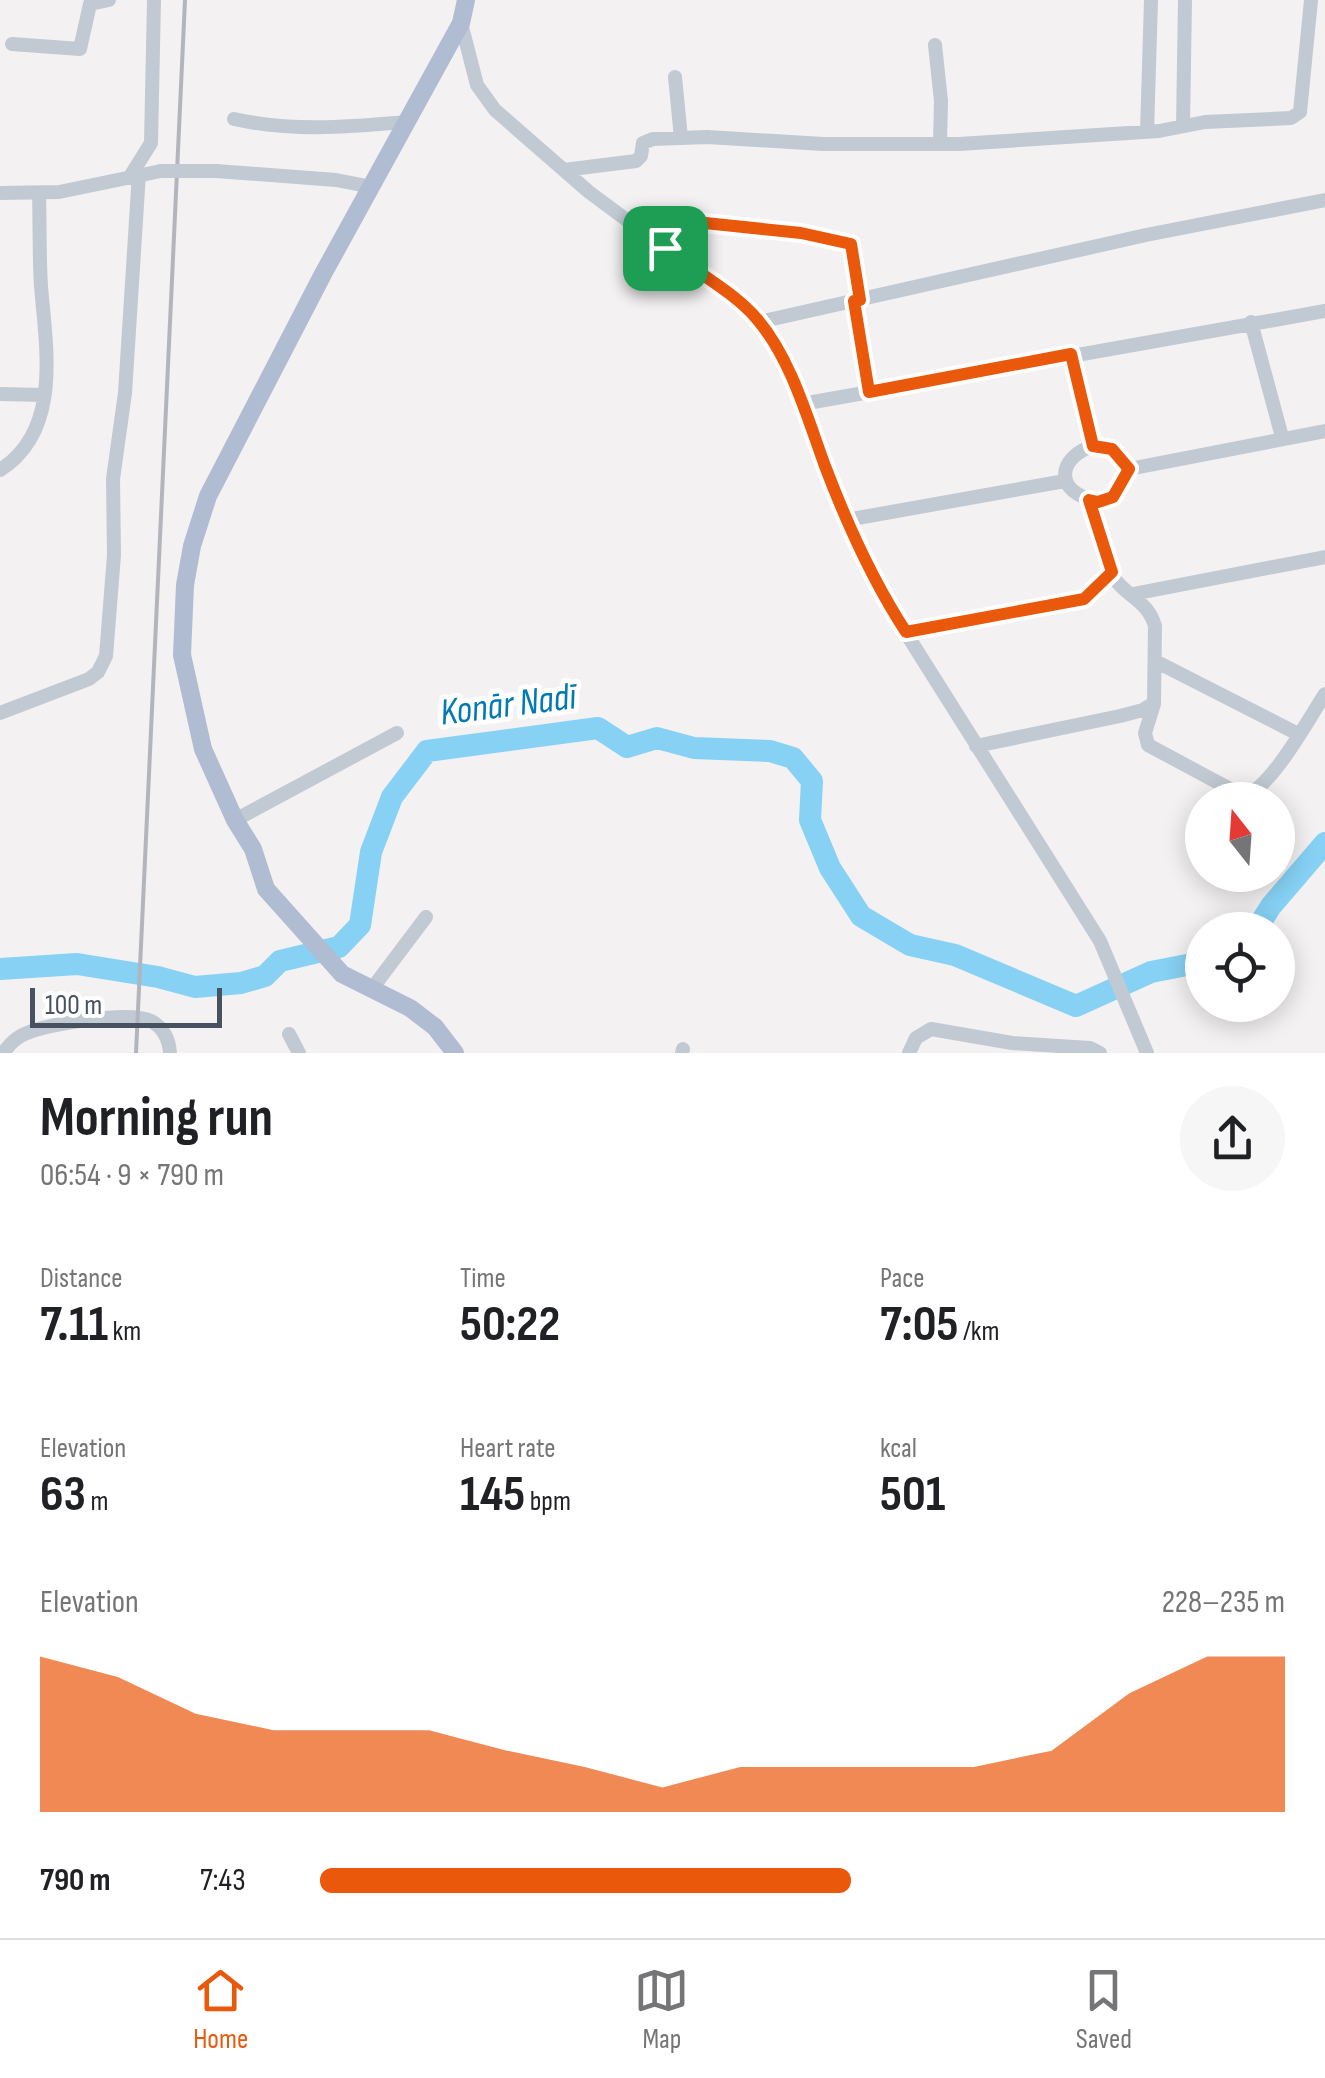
<!DOCTYPE html>
<html lang="en">
<head>
<meta charset="utf-8">
<style>
  body { margin:0; font-family:"Sofia Sans Condensed",sans-serif; background:#f6f6f6; color:#202124; height:100vh; display:flex; flex-direction:column; font-size:38px; white-space:nowrap }
  * { box-sizing:border-box; margin:0 }
  p { font-size:32px; color:#757577 }
  .icon { flex:none; width:55px; height:55px; fill:none; stroke:currentColor; stroke-width:2; stroke-linecap:round; stroke-linejoin:round }
  .map { position:relative; height:1053px; overflow:hidden }
  .panel { display:flex; flex-direction:column; background:#fff; flex:1 }
  .panel>* { flex:none }
  .needle { width:65px; rotate:343deg }
  .buttons { position:absolute; left:1185px; top:782px; display:grid; gap:20px }
  .buttons a { display:grid; place-items:center; width:110px; height:110px; border-radius:50%; background:#fff; box-shadow:0 5px 25px #0003; font-size:50px }
  .scale { position:absolute; left:30px; bottom:25px; width:192px; box-sizing:border-box; padding-left:10px; border:5px solid #475160; border-top:0; font-size:28px; line-height:35px; white-space:nowrap; color:#475160; -webkit-text-stroke:8px #fff; paint-order:stroke }
  .pin { position:absolute; display:grid; place-items:center; width:85px; height:85px; color:#fff; margin:-42px; border-radius:20px; box-shadow:0 5px 15px #0006 }
  .round { display:grid; place-items:center; flex:none; width:105px; height:105px; border-radius:52px; background:#f6f6f6 }
  .head { display:flex; align-items:center; justify-content:space-between; height:170px; padding:0 40px }
  h1 { font-size:55px; font-weight:700; line-height:75px }
  .figures { display:grid; grid-template-columns:repeat(3,1fr); gap:15px; height:170px; padding:10px 40px }
  .figures div { display:grid; align-content:center }
  .figures b { font-size:50px; font-weight:700 }
  .figures small { font-size:28px; font-weight:400 }
  .figures p { font-size:28px }
  .chart { height:280px; padding:20px 40px }
  .chart p { display:flex; justify-content:space-between }
  .chart svg { width:100%; height:180px; margin-top:10px; fill:#ea580c; opacity:.7 }
  ul { padding:0 40px; list-style:none; font-size:32px }
  li { display:grid; grid-template-columns:160px 120px 1fr; align-items:center; height:75px }
  li i { height:25px; border-radius:12px; background:#ea580c }
  .tabs { display:flex; justify-content:space-around; align-items:center; height:140px; border-top:2px solid #e0e0e0; background:#fff; font-size:28px; color:#757577 }
  .tabs a { display:grid; justify-items:center; gap:5px }
  .tabs .active { color:#ea580c }
  .map>svg:first-child { display:block }
</style>
</head>
<body>
<div class="map">
<svg width="1325" height="1053" viewBox="0 0 1325 1053">
  <rect width="100%" height="100%" fill="#f3f1f1"/>
  <g fill="none" stroke-linecap="round" stroke-linejoin="round">
    <path stroke="#86d1f4" stroke-width="22" d="M1256 930 1271 906 1325 843
      M0 969 77 964 158 977 195 987 241 983 265 976 280 961 339 947 360 925 371 852 392 797 427 751 598 728 627 747 657 738 694 748 770 751 793 758 812 781 810 820 830 868 861 916 910 945 955 955 1076 1006 1151 972 1202 962"/>
    <path stroke="#c1c9d3" stroke-width="14" d="M461 23 477 85 495 110 589 192 729 296 756 318 767 334 799 396 842 509 887 603 1100 941 1147 1053
      M12 44 80 49 90 4 109 0
      M935 45 941 101 940 144
      M675 77 681 138
      M234 119C293 132 347 127 407 122
      M1183 126 1185 0
      M1147 132 1151 0
      M564 170 636 161 641 156 643 143 653 139 707 137 823 144H959L1159 131 1205 122 1291 118 1300 112 1311 0
      M216 171 336 180 372 187
      M131 175 151 143 154 0
      M0 193 59 192 161 171
      M665 248 677 224 685 221 846 241 854 248 860 300
      M854 301 869 392
      M759 322 1146 235 1325 200
      M1251 322 1282 437
      M1071 355 1093 446
      M0 394 44 395
      M802 404 1325 311
      M1096 445 1112 449 1129 469 1118 493 1098 501C1053 494 1056 456 1096 445Z
      M1129 469 1325 431
      M0 470C62 431 46 348 41 286 39 255 40 224 39 193
      M846 520 1065 481
      M1133 594 1325 557
      M906 632 1084 599 1112 572
      M1155 661 1298 734
      M1154 704 1145 733 1148 745 1243 796C1270 791 1309 718 1325 694
      M0 713 89 679 98 672 106 656 114 555 113 479 125 393 139 173
      M976 746 1120 716 1143 710 1154 703 1155 626C1148 601 1127 597 1114 578 1100 556 1096 524 1089 500
      M235 820 397 733
      M371 990 426 917
      M289 1034 299 1053
      M3 1053C10 1044 16 1037 27 1033 49 1024 130 1010 151 1021 164 1028 169 1039 170 1053
      M682 1053 683 1049
      M909 1053 916 1038 931 1029 1012 1043 1090 1048 1100 1053"/>
    <path stroke="#afbcd1" stroke-width="18" d="M455 1053 435 1027 410 1008 342 974 266 889 253 849 235 820 203 749 182 655 185 585 192 546 208 496 323 274 461 23 466 0"/>
    <path stroke="#b2b5bc" stroke-width="4" d="M136 1053 185 0"/>
    <path stroke="#c1c9d3" stroke-width="14" d="M161 171H216"/>
  </g>
  <g fill="none" stroke-linecap="round" stroke-linejoin="round">
    <defs>
      <path id="route" d="M686 221 801 233 851 244 860 300 854 301 869 392 1071 354 1093 446 1112 449 1129 469 1113 497 1098 502 1089 500 1112 572 1084 599 906 632C872 580 847 524 825 466 807 417 791 359 757 319 733 291 694 271 665 248L677 224Z"/>
    </defs>
    <use href="#route" stroke="#fff" stroke-width="20"/>
    <use href="#route" stroke="#ea580c" stroke-width="12"/>
  </g>
  <g text-anchor="middle" dominant-baseline="central" stroke-width="10" stroke-linejoin="round" paint-order="stroke">
    <g font-size="38" font-style="italic" fill="#0279b1" stroke="#fff">
      <text transform="translate(508 705) rotate(-7)">Konār Nadī</text>
    </g>
  </g>
</svg>
<div class="buttons">
<a><svg class="needle" viewBox="-14 -14 28 28"><path d="M0-13l5 13h-10z" fill="#e53935"/><path d="M0 13l5-13h-10z" fill="#757577"/></svg></a>
<a><svg class="icon" aria-label="locate" viewBox="0 0 24 24"><circle cx="12" cy="12" r="6"/><path d="M12 2v4M12 18v4M2 12h4M18 12h4"/></svg></a>
</div>
<div class="scale">100 m</div>
<div class="pin" style="left:665px;top:248px;background:#1e9e55"><svg class="icon" aria-label="arrive" viewBox="0 0 24 24"><path d="M6 21V4h12l-3 4 3 4H6"/></svg></div>
</div>
<section class="panel">
<div class="head"><div><h1>Morning run</h1><p>06:54 · 9 × 790 m</p></div><a class="round"><svg class="icon" aria-label="share" viewBox="0 0 24 24"><path d="M12 15V3M7 8l5-5 5 5M5 13v7h14v-7"/></svg></a></div>
<div class="figures">
<div><p>Distance</p><b>7.11<small> km</small></b></div>
<div><p>Time</p><b>50:22</b></div>
<div><p>Pace</p><b>7:05<small> /km</small></b></div>
</div>
<div class="figures">
<div><p>Elevation</p><b>63<small> m</small></b></div>
<div><p>Heart rate</p><b>145<small> bpm</small></b></div>
<div><p>kcal</p><b>501</b></div>
</div>
<div class="chart"><p><span>Elevation</span>228–235 m</p>
<svg viewBox="0 0 160 44" preserveAspectRatio="none"><path d="M0 44V6L10 11L20 20L30 24L40 24L50 24L60 29L70 33L80 38L90 33L100 33L110 33L120 33L130 29L140 15L150 6L160 6V44z"/></svg>
</div>
<ul>
<li><b>790 m</b>7:43<i style="width:55%"></i></li>
</ul>
</section>
<nav class="tabs">
<a class="active"><svg class="icon" aria-label="home" viewBox="0 0 24 24"><path d="M3 11l9-7 9 7M6 9v11h12V9"/></svg>Home</a>
<a><svg class="icon" aria-label="map" viewBox="0 0 24 24"><path d="M3 6l6-2 6 2 6-2v14l-6 2-6-2-6 2zM9 4v14M15 6v14"/></svg>Map</a>
<a><svg class="icon" aria-label="saved" viewBox="0 0 24 24"><path d="M7 4h10v16l-5-4-5 4z"/></svg>Saved</a>
</nav>
</body>
</html>
